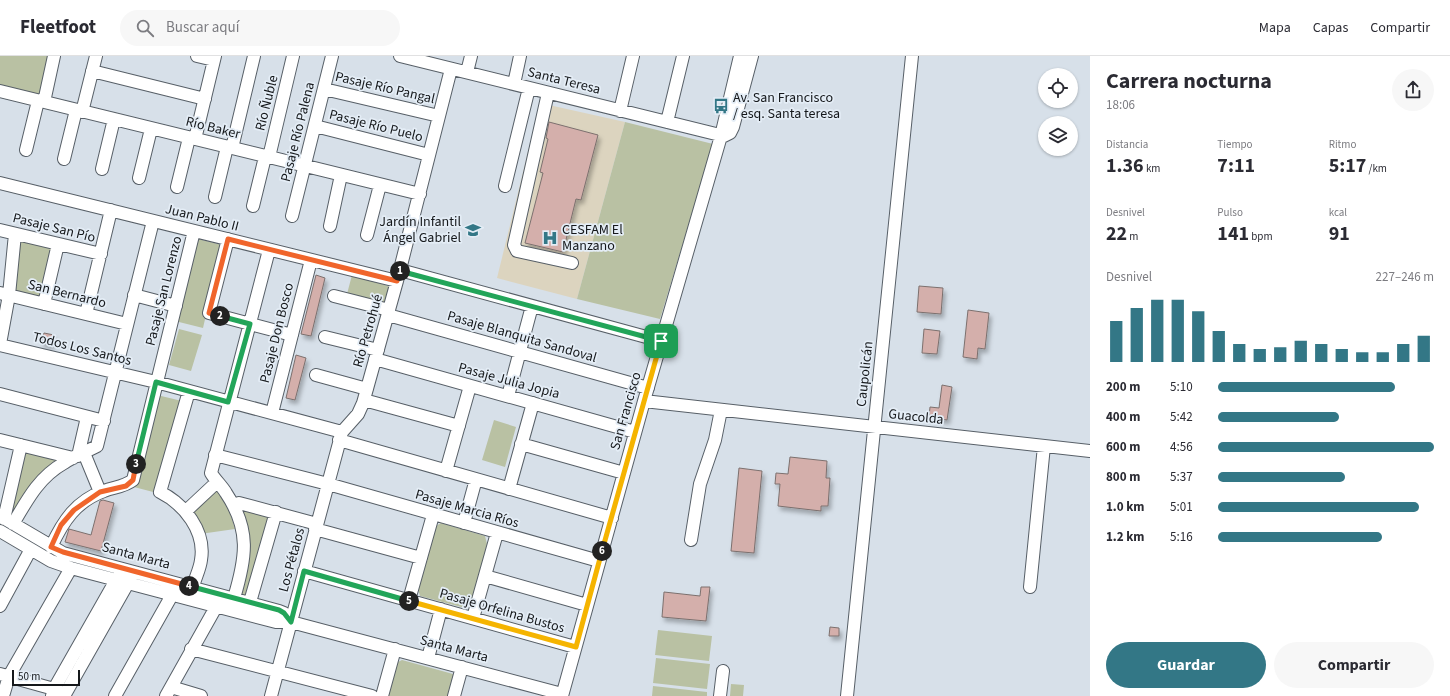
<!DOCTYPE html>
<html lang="es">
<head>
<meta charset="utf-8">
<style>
  body { margin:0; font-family:"Source Sans 3",sans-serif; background:#f7f7f7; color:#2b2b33; height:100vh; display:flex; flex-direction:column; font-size:15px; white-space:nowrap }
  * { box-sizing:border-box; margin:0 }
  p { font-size:13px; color:#7c7c81 }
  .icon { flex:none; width:22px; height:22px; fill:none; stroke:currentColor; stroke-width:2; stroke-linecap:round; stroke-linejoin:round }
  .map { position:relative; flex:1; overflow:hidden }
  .panel { display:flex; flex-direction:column; background:#fff; width:360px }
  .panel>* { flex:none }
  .tools { position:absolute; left:1038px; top:12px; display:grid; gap:8px }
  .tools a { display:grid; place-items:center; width:40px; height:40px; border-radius:50%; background:#fff; box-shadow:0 1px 3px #0004; font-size:20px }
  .scale { position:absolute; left:12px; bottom:10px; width:68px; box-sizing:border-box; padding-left:4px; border:2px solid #15181b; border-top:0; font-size:11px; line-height:14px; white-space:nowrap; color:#15181b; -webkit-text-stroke:3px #e4edf6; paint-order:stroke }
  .pin { position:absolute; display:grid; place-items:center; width:34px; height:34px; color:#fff; margin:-17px; border-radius:8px; box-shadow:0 2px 6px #0006 }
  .km { position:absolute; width:20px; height:20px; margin:-10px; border-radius:50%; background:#222; color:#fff; font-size:11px; line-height:20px; text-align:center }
  .round { display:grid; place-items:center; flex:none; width:42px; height:42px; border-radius:21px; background:#f7f7f7 }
  .head { display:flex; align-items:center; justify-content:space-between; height:68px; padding:0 16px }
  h1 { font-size:22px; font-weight:700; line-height:30px }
  .stats { display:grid; grid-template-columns:repeat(3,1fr); gap:6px; height:68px; padding:4px 16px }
  .stats div { display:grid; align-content:center }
  .stats b { font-size:20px; font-weight:700 }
  .stats small { font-size:11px; font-weight:400 }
  .stats p { font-size:11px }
  .chart { height:112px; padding:8px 16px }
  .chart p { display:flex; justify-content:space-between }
  .chart svg { width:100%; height:72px; margin-top:4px; stroke:#337786; stroke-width:6 }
  .cta { display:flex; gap:8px; margin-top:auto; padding:8px 16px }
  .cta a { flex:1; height:46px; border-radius:24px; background:#337786; color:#fff; font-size:16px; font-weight:700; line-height:46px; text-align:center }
  .cta a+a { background:#f7f7f7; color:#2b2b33 }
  ul { padding:0 16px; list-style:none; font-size:13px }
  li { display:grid; grid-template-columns:64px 48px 1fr; align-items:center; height:30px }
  li i { height:10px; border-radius:5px; background:#337786 }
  header { display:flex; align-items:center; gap:24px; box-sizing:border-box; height:56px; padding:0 20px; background:#fff; border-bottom:1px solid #e1e1e2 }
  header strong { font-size:19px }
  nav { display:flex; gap:22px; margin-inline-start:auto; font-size:14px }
  .search { width:280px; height:36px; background:#f7f7f7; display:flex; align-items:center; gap:10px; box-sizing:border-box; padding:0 14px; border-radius:22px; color:#7c7c81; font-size:15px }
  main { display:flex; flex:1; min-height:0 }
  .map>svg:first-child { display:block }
</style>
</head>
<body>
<header>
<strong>Fleetfoot</strong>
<div class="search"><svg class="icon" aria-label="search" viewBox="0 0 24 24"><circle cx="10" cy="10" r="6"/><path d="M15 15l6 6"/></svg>Buscar aquí</div>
<nav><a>Mapa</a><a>Capas</a><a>Compartir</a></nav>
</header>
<main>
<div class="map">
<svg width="1090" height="640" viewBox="0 0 1090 640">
  <defs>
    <filter id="shadow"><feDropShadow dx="2.5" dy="4" stdDeviation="2" flood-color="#0004"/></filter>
  </defs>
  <rect width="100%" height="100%" fill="#d7e0e9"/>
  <path fill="#dcd4bf" d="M540 47 625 66 577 243 497 222Z"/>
  <path fill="#b9c1a3" d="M0 0H50L40 44 0 33Z
    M625 66 713 88 660 263 577 243Z
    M194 182 222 189 203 272 175 265Z
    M17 183 54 193 41 243 13 235Z
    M352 219 391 231 386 250 347 238Z
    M179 273 202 279 191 315 169 309Z
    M157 339 182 345 157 437 134 431Z
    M494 364 516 371 505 411 482 404Z
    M26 396 63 404C33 420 28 432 13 461L9 459Z
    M217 433 228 450 235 473 200 478 190 455Z
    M242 453 271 461 248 540 241 539 249 501Z
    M441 467 485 480 487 488 472 546 465 552 420 540 418 533 434 471Z
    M658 574 712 580 709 605 655 599Z
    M656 602 710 608 707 633 653 627Z
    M402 604 453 618V626L449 640H387L396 607Z
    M731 628 744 629 743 640H730Z
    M653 630 707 636V640H652Z"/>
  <path fill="#d4afab" stroke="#7c706e" filter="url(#shadow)" d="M549 66 598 79 581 144 576 143 563 196 525 187 543 117 540 116 548 83 546 82Z
    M316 219 325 222 311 280 301 278Z
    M919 230 943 232 941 258 917 256Z
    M968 254 989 257 985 293 978 292 977 303 963 301Z
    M924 273 940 275 937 298 922 297Z
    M44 277 54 279 52 289 41 287Z
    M296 299 306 302 295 344 286 342Z
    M942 329 952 331 947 364 929 361 930 351 939 352Z
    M790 401 827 405 826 422H830L828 450H821V455L778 450 780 428H775L776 417 788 418Z
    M739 412 762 415 754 497 731 495Z
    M103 444 114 447 101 495 65 486 69 473 91 479 100 445Z
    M701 531H710L706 565 662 561 664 536 700 540Z
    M830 571 839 572V580H829Z"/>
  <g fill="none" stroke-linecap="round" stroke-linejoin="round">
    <defs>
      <path id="minor" d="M197 0 214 4
        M400 0 724 80 730 77 733 71 752 0
        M92 15 205 43
        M467 16 471 0
        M514 28 520 0
        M324 33 439 60
        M0 35 420 138
        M548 37 514 189 517 195 572 207
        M44 46 54 0
        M620 55 633 0
        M82 56 96 0
        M667 66 683 0
        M315 70 429 99
        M195 83 215 0
        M232 92 254 0
        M26 94 38 45
        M269 101 293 0
        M64 103 76 54
        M102 113 114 63
        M139 122 151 73
        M0 127 397 225
        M505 130 529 32
        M177 131 189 82
        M215 141 227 91
        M253 150 265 101
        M292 160 332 0
        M330 170 341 119
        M0 174 101 198
        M367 179 380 129
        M228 183 209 257 292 279
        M400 214 661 285
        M0 237 127 268
        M134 239 176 250
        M334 240 389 254
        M44 248 58 188
        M86 258 111 154
        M388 259 648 332
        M325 281 378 294
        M0 288 9 239 15 178
        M0 289 156 326 342 376
        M375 303 635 376
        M316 319 367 333
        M189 335 160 436C184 448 206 475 201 504 200 513 195 522 193 531
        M0 338 104 365
        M508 340 532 250
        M364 344 459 370
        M644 345 1090 395
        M272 357 311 204
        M0 384 73 402
        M339 384 612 462
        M521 388 624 417
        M84 397 100 436
        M215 399 328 428 599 505
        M78 400 87 361
        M446 415 470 330
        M509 433 533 347
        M234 450 239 447 317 468
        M186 455 217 426
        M0 460 63 497 279 555 284 557 291 566
        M4 463 21 389
        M464 467 476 423
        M13 468C27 444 39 421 64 407 74 400 86 396 97 390L153 165
        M315 473 421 502
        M0 475 51 505 71 512 276 566H291L562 638
        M691 484 700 428 715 384 721 354
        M51 491C63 465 76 445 104 435 114 431 124 431 133 424L194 175
        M304 515 575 591
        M485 520 587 549
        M1030 531 1044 390
        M234 542C246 502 251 474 226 437 222 430 215 424 211 417L269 194
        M409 544 433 459
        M250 546 276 456
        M0 550 31 493
        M473 562 497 477
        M191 593 372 640
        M428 602 441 553
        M0 618 54 633 60 636
        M171 631 201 640
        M3 640 9 620 71 512
        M52 640 54 633 116 524 121 520
        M64 640 128 527 129 520
        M115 640 172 539
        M166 640 216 551
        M271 640 342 376 358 358 363 347 397 225 451 13
        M382 640 395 593
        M454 640 462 611
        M562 640 644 345 721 80 740 0
        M720 640 723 615
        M847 640 912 0"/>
    </defs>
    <use href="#minor" stroke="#575f67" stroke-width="14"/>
    <use href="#minor" stroke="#fff" stroke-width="12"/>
  </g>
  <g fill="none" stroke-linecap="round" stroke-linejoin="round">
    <defs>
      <path id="split-1" d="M400 215 661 285"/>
      <path id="split-2" d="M220 260 209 257 228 183 397 225 400 215"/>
      <path id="split-3" d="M136 408 156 326 228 346 250 268 220 260"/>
      <path id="split-4" d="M136 408 133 424 126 430 100 436 74 454 61 469 51 491 63 496 189 530"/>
      <path id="split-5" d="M189 530 279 554 284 557 291 566 304 515 409 545"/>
      <path id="split-6" d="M409 545 576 591 602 495"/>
      <path id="split-7" d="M602 495 661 285"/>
    </defs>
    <use href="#split-1" stroke="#fff" stroke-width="8"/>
    <use href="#split-2" stroke="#fff" stroke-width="8"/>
    <use href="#split-3" stroke="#fff" stroke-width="8"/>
    <use href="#split-4" stroke="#fff" stroke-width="8"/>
    <use href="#split-5" stroke="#fff" stroke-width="8"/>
    <use href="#split-6" stroke="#fff" stroke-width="8"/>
    <use href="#split-7" stroke="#fff" stroke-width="8"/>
    <use href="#split-1" stroke="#22a559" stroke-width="5"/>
    <use href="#split-2" stroke="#f0652b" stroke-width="5"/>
    <use href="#split-3" stroke="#22a559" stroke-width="5"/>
    <use href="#split-4" stroke="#f0652b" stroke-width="5"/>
    <use href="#split-5" stroke="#22a559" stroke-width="5"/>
    <use href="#split-6" stroke="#f5b400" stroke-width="5"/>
    <use href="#split-7" stroke="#f5b400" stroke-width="5"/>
  </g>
  <defs>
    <symbol id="bus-bare" viewBox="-9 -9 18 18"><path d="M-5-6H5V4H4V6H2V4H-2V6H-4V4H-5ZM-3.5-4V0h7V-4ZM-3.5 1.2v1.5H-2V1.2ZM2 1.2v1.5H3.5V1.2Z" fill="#337786" stroke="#e4edf6" stroke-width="2.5" paint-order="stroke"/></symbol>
    <symbol id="school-bare" viewBox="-9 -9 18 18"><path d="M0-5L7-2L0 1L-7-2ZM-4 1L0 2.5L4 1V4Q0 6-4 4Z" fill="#337786" stroke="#e4edf6" stroke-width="2.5" paint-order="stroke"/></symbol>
    <symbol id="hospital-bare" viewBox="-9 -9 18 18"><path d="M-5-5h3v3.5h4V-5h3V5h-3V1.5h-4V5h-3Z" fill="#337786" stroke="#e4edf6" stroke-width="2.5" paint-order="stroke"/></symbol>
  </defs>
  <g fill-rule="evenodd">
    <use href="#bus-bare" x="710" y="39" width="22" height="22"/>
    <use href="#school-bare" x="462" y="163" width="22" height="22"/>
    <use href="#hospital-bare" x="539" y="171" width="22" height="22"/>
  </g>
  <g text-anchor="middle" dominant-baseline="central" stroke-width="3.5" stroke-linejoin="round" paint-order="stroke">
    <g font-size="14" fill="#15181b" stroke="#e4edf6">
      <text transform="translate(564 25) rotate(14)">Santa Teresa</text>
      <text transform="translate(385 32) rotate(13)">Pasaje Río Pangal</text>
      <text transform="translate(267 47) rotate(-76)">Río Ñuble</text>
      <text transform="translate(376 70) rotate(14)">Pasaje Río Puelo</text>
      <text transform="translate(213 72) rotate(14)">Río Baker</text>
      <text transform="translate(298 76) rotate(-76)">Pasaje Río Palena</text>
      <text transform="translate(202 162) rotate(14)">Juan Pablo II</text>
      <text transform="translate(54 172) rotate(14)">Pasaje San Pío</text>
      <text transform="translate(164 235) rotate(-76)">Pasaje San Lorenzo</text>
      <text transform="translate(67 238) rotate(14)">San Bernardo</text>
      <text transform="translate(368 275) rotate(-74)">Río Petrohué</text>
      <text transform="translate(277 277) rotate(-76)">Pasaje Don Bosco</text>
      <text transform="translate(522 281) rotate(16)">Pasaje Blanquita Sandoval</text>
      <text transform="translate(82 293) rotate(14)">Todos Los Santos</text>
      <text transform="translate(865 318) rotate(-84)">Caupolicán</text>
      <text transform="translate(509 325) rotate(15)">Pasaje Julia Jopia</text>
      <text transform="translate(626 355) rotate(-74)">San Francisco</text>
      <text transform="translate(916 361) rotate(6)">Guacolda</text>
      <text transform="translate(467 453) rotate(16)">Pasaje Marcia Ríos</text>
      <text transform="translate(136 500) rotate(15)">Santa Marta</text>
      <text transform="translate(292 504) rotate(-75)">Los Pétalos</text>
      <text transform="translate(502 555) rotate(16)">Pasaje Orfelina Bustos</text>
      <text transform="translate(454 593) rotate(15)">Santa Marta</text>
    </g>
    <g font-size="14" fill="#15181b" stroke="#e4edf6" text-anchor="start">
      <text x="733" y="42">Av. San Francisco<tspan x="733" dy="16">/ esq. Santa teresa</tspan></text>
      <text x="461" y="166" text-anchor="end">Jardín Infantil<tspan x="461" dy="16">Ángel Gabriel</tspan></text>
      <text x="562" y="174">CESFAM El<tspan x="562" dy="16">Manzano</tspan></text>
    </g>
  </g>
</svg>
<div class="tools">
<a><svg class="icon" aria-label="locate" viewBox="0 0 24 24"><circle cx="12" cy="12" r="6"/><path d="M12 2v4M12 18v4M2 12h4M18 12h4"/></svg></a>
<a><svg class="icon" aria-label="layers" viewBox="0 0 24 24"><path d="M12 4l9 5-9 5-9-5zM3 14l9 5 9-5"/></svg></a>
</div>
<div class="scale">50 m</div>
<div class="pin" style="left:661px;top:285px;background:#1e9e55"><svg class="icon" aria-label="arrive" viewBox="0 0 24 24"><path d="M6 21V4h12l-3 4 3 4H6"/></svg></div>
<b class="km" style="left:400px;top:215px">1</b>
<b class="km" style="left:220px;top:260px">2</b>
<b class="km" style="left:136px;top:408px">3</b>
<b class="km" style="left:189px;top:530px">4</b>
<b class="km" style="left:409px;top:545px">5</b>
<b class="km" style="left:602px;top:495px">6</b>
</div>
<section class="panel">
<div class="head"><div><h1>Carrera nocturna</h1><p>18:06</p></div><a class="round"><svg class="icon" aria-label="share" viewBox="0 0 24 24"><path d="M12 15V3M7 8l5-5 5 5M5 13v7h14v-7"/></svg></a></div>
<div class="stats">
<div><p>Distancia</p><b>1.36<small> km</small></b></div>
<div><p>Tiempo</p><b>7:11</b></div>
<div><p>Ritmo</p><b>5:17<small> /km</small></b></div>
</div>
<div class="stats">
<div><p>Desnivel</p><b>22<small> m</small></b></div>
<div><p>Pulso</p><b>141<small> bpm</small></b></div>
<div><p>kcal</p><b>91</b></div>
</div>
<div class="chart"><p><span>Desnivel</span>227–246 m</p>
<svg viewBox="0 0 160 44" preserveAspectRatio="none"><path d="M5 44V19M15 44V11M25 44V6M35 44V6M45 44V13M55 44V25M65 44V33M75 44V36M85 44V35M95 44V31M105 44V33M115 44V36M125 44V38M135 44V38M145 44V33M155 44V28"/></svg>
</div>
<ul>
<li><b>200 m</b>5:10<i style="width:82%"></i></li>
<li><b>400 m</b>5:42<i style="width:56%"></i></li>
<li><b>600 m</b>4:56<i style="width:100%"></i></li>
<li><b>800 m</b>5:37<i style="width:59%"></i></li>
<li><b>1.0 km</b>5:01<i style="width:93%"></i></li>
<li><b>1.2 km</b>5:16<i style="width:76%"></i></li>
</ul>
<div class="cta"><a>Guardar</a><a>Compartir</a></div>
</section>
</main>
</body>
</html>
